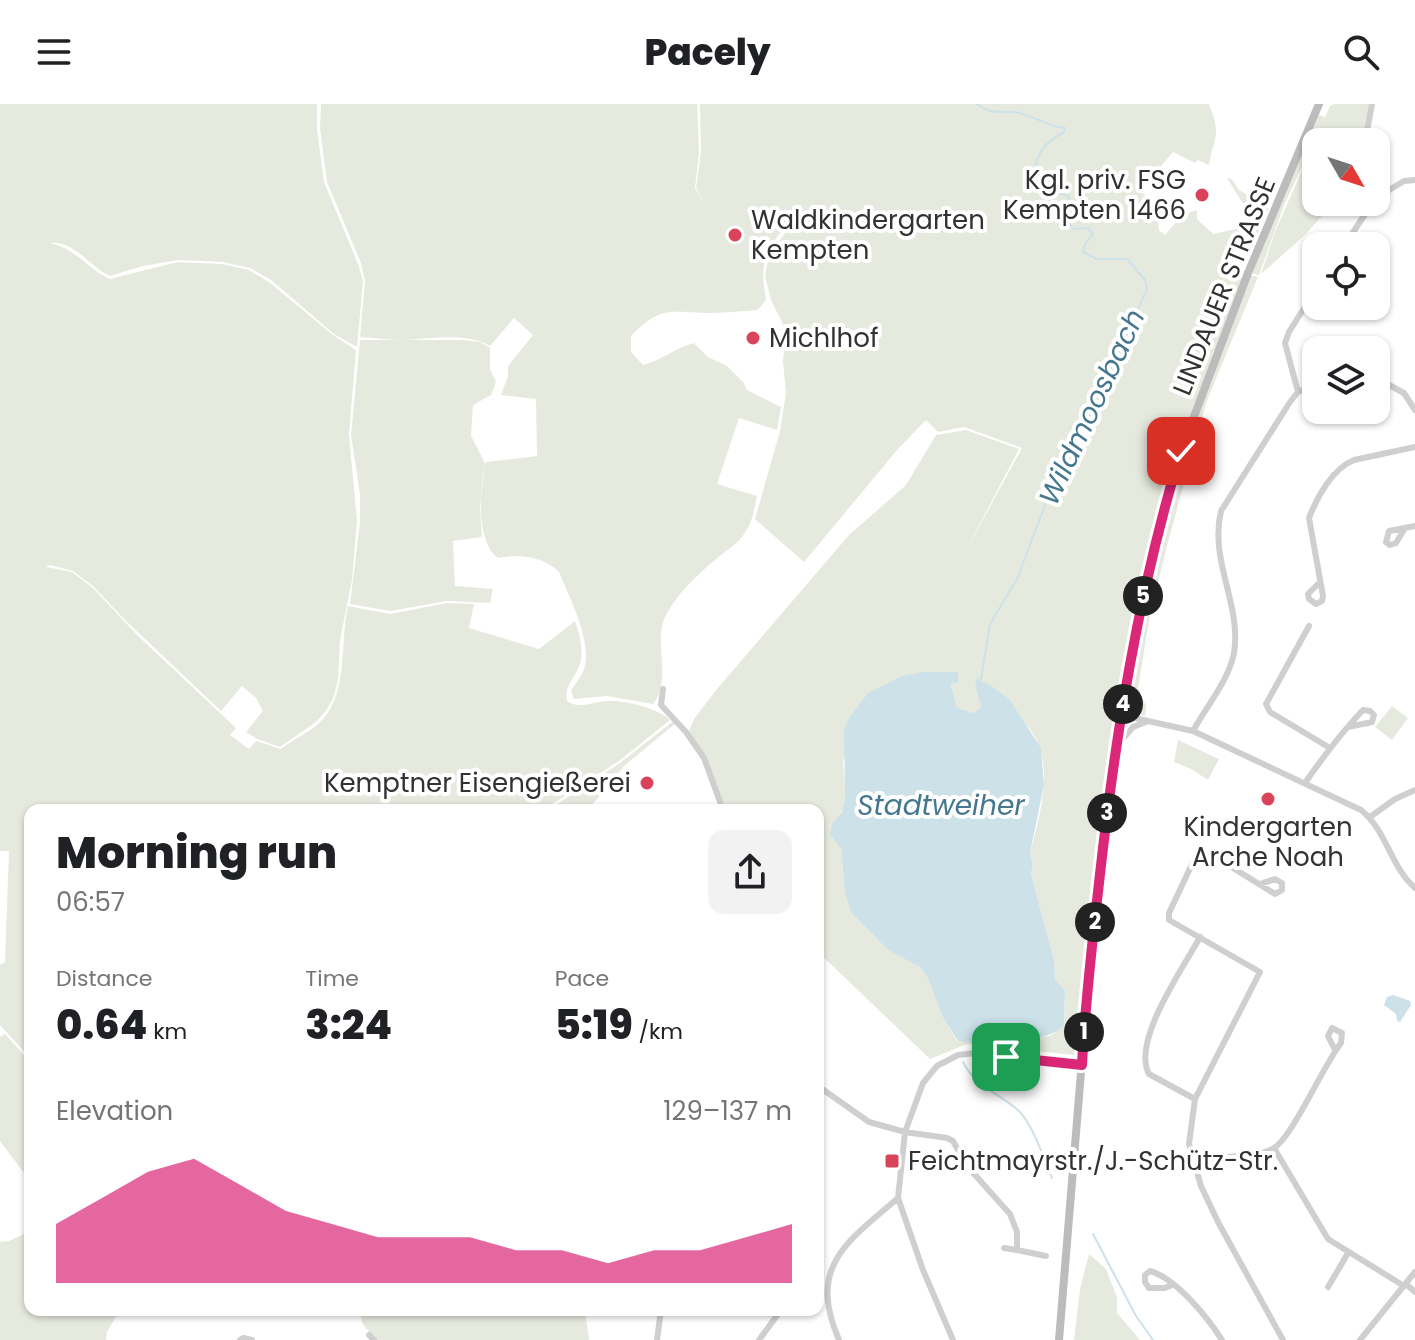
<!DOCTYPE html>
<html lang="en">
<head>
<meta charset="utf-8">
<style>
  body { margin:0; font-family:Poppins,sans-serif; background:#f2f2f2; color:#202124; height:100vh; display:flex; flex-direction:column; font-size:30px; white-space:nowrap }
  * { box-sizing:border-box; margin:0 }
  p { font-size:26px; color:#757577 }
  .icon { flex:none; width:44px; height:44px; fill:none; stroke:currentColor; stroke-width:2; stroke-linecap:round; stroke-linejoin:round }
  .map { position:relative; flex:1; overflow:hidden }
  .sheet { position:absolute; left:24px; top:700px; width:800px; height:512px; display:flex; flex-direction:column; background:#fff; border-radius:16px; box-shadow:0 2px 6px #0004 }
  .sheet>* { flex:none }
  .needle { width:52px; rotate:129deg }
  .tools { position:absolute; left:1302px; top:24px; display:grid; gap:16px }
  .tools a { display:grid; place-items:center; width:88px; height:88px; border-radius:16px; background:#fff; box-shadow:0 2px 6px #0004; font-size:40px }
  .pin { position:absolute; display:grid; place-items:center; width:68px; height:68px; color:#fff; margin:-34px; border-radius:16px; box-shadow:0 4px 12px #0006 }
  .km { position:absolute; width:40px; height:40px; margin:-20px; border-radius:50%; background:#222; color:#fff; font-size:22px; line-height:40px; text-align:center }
  .round { display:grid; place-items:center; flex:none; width:84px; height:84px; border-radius:16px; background:#f2f2f2 }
  .overview { display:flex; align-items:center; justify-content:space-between; height:136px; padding:0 32px }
  h1 { font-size:44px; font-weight:800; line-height:60px }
  .stats { display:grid; grid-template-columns:repeat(3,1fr); gap:12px; height:136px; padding:8px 32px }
  .stats div { display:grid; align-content:center }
  .stats b { font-size:40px; font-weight:800 }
  .stats small { font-size:22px; font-weight:400 }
  .stats p { font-size:22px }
  .chart { height:224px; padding:16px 32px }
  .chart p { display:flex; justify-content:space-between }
  .chart svg { width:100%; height:144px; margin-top:8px; fill:#db2777; opacity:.7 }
  header { display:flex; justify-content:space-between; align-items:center; height:104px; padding:0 32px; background:#fff; font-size:36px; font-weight:800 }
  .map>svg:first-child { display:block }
</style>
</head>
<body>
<header><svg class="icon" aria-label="menu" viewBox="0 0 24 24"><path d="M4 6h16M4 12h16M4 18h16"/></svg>Pacely<svg class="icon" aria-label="search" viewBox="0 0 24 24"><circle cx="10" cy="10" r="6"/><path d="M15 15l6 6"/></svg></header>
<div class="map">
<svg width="1415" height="1236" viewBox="0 0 1415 1236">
  <rect width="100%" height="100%" fill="#fff"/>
  <path fill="#e6eade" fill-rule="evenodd" d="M0 0H317V25L324 78 358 160 363 177 357 243 334 230 271 176 250 164 222 158 178 156 143 162 110 172C89 163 75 136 50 139 77 145 86 164 110 175L178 158 222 160 249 166 269 178 333 231 356 246 349 331 357 417 352 476 340 536 338 576 333 595 325 608 316 618 280 643 257 635 246 628 263 607 256 594 242 582 221 607 123 514 94 483 73 467 50 461 46 463 72 468 93 484 137 531 236 624 230 631 249 645 256 637 281 645C292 636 306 630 317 621 350 592 339 541 348 502L390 510 447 499 474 500 469 524 539 545 575 517C579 529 583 542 581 555 579 571 563 581 567 597 581 607 594 596 610 597 628 597 657 604 670 616L619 657 543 706H30V954L0 921V861L5 858 9 747H0Z
    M321 0H697L699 49 695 84 704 99 696 84 701 48 700 0H1209C1222 33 1214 30 1209 61L1198 56 1195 59 1173 48 1140 87 1157 101 1159 126 1165 131 1182 111 1197 106V115L1213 130 1254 121 1260 124 1241 165 1245 167 1177 345 1161 399 1131 520 1101 696 1074 951 967 940 930 955 818 848V706H727L689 627 694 615 717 585 849 431 906 381 936 331 966 326 1019 345 964 450 1022 344 964 323 938 328 926 316 897 346 804 458 755 415 780 327 786 289 783 257 786 226 771 196 765 172 768 156 774 144 792 120 786 122C763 148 760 162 766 196L758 206C741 207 724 209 707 209 668 208 661 202 631 232V248L643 261C662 256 675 244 694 239L708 253 727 262 743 278 747 286 781 303 777 326 739 314 717 380 757 392C754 404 753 417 746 427 738 441 726 446 715 456 697 471 677 490 666 511 652 537 673 575 653 600L607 592 574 595 571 587C575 580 581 573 584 565 593 538 569 493 559 468 543 452 519 450 498 454 476 439 479 382 486 358L537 352 536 295 501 291 508 272V262L533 231 514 214 490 242C465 228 434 235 406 236 391 236 376 234 360 233L365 177 361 159 327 78 320 25ZM923 568 958 569 951 579 957 605 974 609 982 604 975 581C992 594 1015 607 1029 624 1056 657 1040 712 1030 749L1033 760 1031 770 1054 856 1055 875 1065 888 1064 921 1050 932 1011 937H957L943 914 929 874 920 863 889 847 845 789 841 744 832 720C851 706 844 677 843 656Z
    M1334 0H1370L1364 38H1316V98H1334L1305 131 1261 170 1275 128 1330 2Z
    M1319 11 1325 13 1320 25 1284 101 1259 171 1251 169Z
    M1227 74 1232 75 1239 86 1269 104 1261 122 1255 119Z
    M1250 171 1258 173 1206 299 1167 442 1150 510 1138 584 1146 602 1145 612 1126 608 1169 401 1184 348Z
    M360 236H464L480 238 490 244V265L496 278 491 291 473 301 471 332 485 359 480 402 482 433 453 437 455 482 493 485 490 499 447 497 390 507 350 500 360 418V390L351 331Z
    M1392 602 1408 614 1392 636 1375 623Z
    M672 618 675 620 624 662 588 706H548L620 659Z
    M1178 636 1219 655 1208 676 1191 665 1174 658Z
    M5 930 30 958V1077L0 1037V933Z
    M30 1127V1206H120L107 1228 106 1236H0V1138L9 1137Z
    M1089 1150 1106 1165 1117 1193V1209L1140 1236H1074L1080 1185Z
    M360 1206H585L589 1236H376L362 1219Z"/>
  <path fill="#cde1e9" d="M923 568H958V578L951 580 957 604 974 609 981 603 975 581 977 574 996 585 1010 596 1041 644 1044 681 1030 749 1033 760 1031 770 1054 856 1055 875 1065 887 1064 921C1048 941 983 940 958 937L943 914 928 874 920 863 889 847 851 808 845 789 841 744 830 731 832 720 842 708 845 693 844 626 849 614 868 589 902 572Z
    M1393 891 1410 897 1411 901 1400 918 1397 917 1396 910 1384 901 1387 893Z"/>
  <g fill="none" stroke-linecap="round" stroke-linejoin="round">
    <path stroke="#cde1e9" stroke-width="2" d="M977 0C991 11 998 7 1014 8 1032 10 1047 23 1065 24L1064 28C1043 39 1034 52 1034 76L1045 86 1069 92 1065 115 1074 125 1088 124 1093 130 1085 140 1083 148 1097 155H1127L1145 176 1147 185 1086 320 1059 364 1017 475 990 520 981 575
      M963 958C976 984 1000 989 1019 1007 1033 1021 1044 1055 1052 1074
      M1093 1130 1136 1212 1153 1236"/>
    <path stroke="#cfcfcf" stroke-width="6" d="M1365 38 1372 0
      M1376 94 1404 77 1415 76
      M1344 142 1373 98
      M1376 274 1404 289 1415 306
      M1298 288 1285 239 1289 228 1316 185
      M1405 424 1396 439 1390 441 1386 438 1389 427 1415 422
      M1320 478 1308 490 1309 495 1316 500 1322 497 1323 492 1309 414C1317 393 1333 364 1354 356L1415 343
      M1309 522 1266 600 1270 608 1330 644
      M663 585 661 601 686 628 704 654 723 706
      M1121 611 1193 627 1361 706C1387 727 1390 762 1415 784
      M1193 627C1206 603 1229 576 1234 549 1242 501 1209 457 1221 407L1290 298 1298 288 1316 280
      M1115 644 1133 623 1146 618
      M1305 679C1323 653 1341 629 1363 606L1370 607 1374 611 1372 618 1348 623
      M1370 713 1395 695 1415 686
      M1260 780 1275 775 1282 779V786L1275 790 1217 754 1201 752 1193 758 1169 809V816L1260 868 1195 995 1189 1040 1201 1082 1218 1118 1283 1236
      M818 982 869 1018 905 1028 947 1034 953 1037 967 1062 1010 1110 1017 1128V1146L1004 1144
      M1195 995 1149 970C1131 937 1184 863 1200 833
      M1274 1044 1328 1135 1404 1182
      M1194 1056C1211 1054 1261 1053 1274 1044 1293 1032 1323 962 1341 939L1342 929 1332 924 1328 932 1335 946
      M1017 1146 1046 1152
      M1406 1180 1415 1188
      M1172 1181 1165 1184H1149L1145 1178V1171L1150 1167C1176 1174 1208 1214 1222 1236
      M1328 1183 1348 1149
      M369 1231 374 1236
      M240 1236 243 1234 252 1236
      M657 1236 661 1206
      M759 1236 781 1206
      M839 1236C807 1162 847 1138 898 1094
      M953 1236 923 1166 898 1094 905 1028 923 979 937 962 958 951 983 948 1026 956 1082 961
      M1360 1236 1415 1168"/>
    <path stroke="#bcbcbc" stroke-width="8" d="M1059 1236 1089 871 1112 661 1136 521 1165 400 1181 347 1248 169 1319 0"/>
  </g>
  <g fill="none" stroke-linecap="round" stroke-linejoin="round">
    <defs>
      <path id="route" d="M1006 953 1082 961C1085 900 1092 840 1099 779 1115 633 1138 488 1181 347"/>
    </defs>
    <use href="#route" stroke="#fff" stroke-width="16"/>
    <use href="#route" stroke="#db2777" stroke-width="10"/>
  </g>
  <g fill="#d9445b" stroke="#fff" stroke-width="3">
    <circle cx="1202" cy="91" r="8"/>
    <circle cx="735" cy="131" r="8"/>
    <circle cx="753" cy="234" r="8"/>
    <circle cx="647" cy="679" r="8"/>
    <circle cx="1268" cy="695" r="8"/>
    <rect x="884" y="1049" width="16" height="16" rx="4"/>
  </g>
  <g text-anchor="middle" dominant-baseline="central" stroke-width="8" stroke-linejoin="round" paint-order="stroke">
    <g font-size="26" fill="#323232" stroke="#fff" text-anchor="start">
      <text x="1186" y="76" text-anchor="end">Kgl. priv. FSG<tspan x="1186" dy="30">Kempten 1466</tspan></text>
      <text x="751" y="116">Waldkindergarten<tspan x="751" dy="30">Kempten</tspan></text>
      <text x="769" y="234">Michlhof</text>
      <text x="631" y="679" text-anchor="end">Kemptner Eisengießerei</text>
      <text x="1268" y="723" text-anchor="middle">Kindergarten<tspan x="1268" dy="30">Arche Noah</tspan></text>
      <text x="908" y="1057">Feichtmayrstr./J.-Schütz-Str.</text>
    </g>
    <g font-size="26" fill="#323232" stroke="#fff">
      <text transform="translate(1224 182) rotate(-68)">LINDAUER STRASSE</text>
    </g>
    <g font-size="28" font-style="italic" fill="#45788f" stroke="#fff">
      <text transform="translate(1092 303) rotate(-65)">Wildmoosbach</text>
      <text x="941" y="701">Stadtweiher</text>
    </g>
  </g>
</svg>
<div class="tools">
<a><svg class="needle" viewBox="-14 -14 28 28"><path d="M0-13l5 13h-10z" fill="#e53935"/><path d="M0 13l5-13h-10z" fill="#757577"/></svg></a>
<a><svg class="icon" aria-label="locate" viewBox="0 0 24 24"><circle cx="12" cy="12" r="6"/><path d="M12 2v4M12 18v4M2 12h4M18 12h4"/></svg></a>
<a><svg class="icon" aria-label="layers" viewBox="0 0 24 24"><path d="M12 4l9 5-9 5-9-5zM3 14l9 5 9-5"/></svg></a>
</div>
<div class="pin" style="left:1006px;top:953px;background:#1e9e55"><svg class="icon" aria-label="arrive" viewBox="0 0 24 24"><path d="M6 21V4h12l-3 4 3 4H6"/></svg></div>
<div class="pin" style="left:1181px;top:347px;background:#d93025"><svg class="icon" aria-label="check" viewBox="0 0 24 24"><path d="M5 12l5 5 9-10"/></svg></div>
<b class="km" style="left:1084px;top:928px">1</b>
<b class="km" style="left:1095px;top:818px">2</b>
<b class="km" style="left:1107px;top:709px">3</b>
<b class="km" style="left:1123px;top:600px">4</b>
<b class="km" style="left:1143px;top:492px">5</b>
<section class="sheet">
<div class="overview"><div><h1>Morning run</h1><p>06:57</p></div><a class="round"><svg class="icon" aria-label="share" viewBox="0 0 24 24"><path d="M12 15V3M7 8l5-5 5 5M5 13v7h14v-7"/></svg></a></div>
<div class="stats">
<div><p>Distance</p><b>0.64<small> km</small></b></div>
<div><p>Time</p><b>3:24</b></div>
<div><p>Pace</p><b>5:19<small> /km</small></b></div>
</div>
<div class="chart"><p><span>Elevation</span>129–137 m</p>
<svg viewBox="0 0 160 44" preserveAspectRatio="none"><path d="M0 44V26L10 18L20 10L30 6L40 14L50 22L60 26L70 30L80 30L90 30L100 34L110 34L120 38L130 34L140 34L150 30L160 26V44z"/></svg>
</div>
</section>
</div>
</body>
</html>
